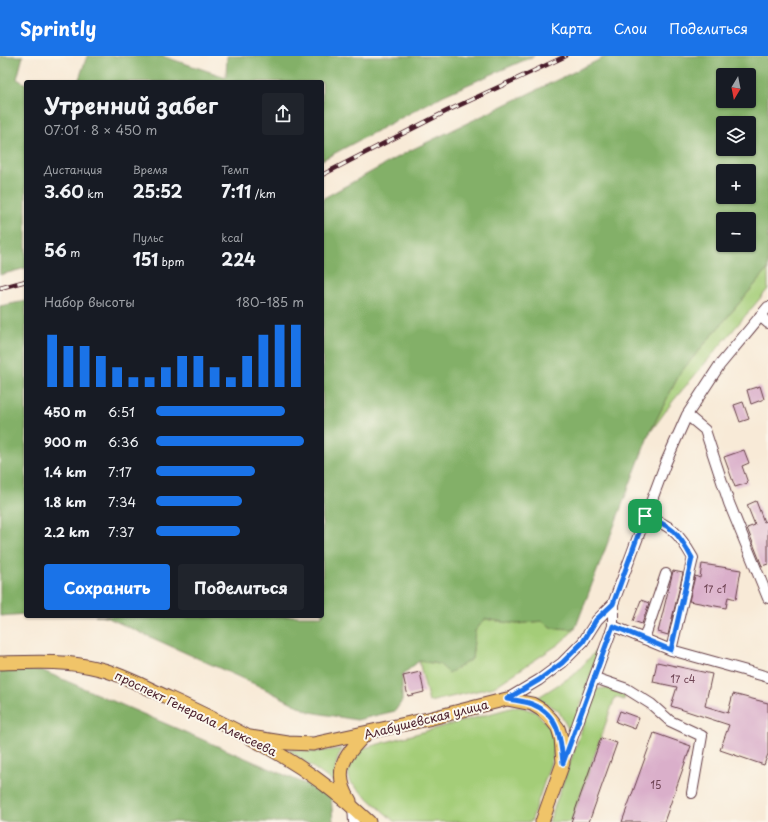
<!DOCTYPE html>
<html lang="ru">
<head>
<meta charset="utf-8">
<style>
  body { margin:0; font-family:"Playpen Sans",sans-serif; background:#20242c; color:#f1f3f6; height:100vh; display:flex; flex-direction:column; font-size:15px; white-space:nowrap }
  * { box-sizing:border-box; margin:0 }
  p { font-size:13px; color:#9ea1a6 }
  .icon { flex:none; width:22px; height:22px; fill:none; stroke:currentColor; stroke-width:2; stroke-linecap:round; stroke-linejoin:round }
  .map { position:relative; flex:1; overflow:hidden }
  .drawer { position:absolute; left:24px; top:24px; width:300px; height:538px; display:flex; flex-direction:column; background:#171b24; border-radius:4px; box-shadow:0 1px 3px #0004 }
  .drawer>* { flex:none }
  .needle { width:26px; rotate:190deg }
  .tools { position:absolute; left:716px; top:12px; display:grid; gap:8px }
  .tools a { display:grid; place-items:center; width:40px; height:40px; border-radius:4px; background:#171b24; box-shadow:0 1px 3px #0004; font-size:20px }
  .pin { position:absolute; display:grid; place-items:center; width:34px; height:34px; color:#fff; margin:-17px; border-radius:8px; box-shadow:0 2px 6px #0006 }
  .round { display:grid; place-items:center; flex:none; width:42px; height:42px; border-radius:4px; background:#20242c }
  .headline { display:flex; align-items:center; justify-content:space-between; height:68px; padding:0 20px }
  h1 { font-size:22px; font-weight:700; line-height:30px }
  .metrics { display:grid; grid-template-columns:repeat(3,1fr); gap:6px; height:68px; padding:4px 20px }
  .metrics div { display:grid; align-content:center }
  .metrics b { font-size:17px; font-weight:700 }
  .metrics small { font-size:11px; font-weight:400 }
  .metrics p { font-size:11px }
  .chart { height:112px; padding:8px 20px }
  .chart p { display:flex; justify-content:space-between }
  .chart svg { width:100%; height:72px; margin-top:4px; stroke:#1a73e8; stroke-width:6 }
  .button { display:flex; gap:8px; margin-top:auto; padding:8px 20px }
  .button a { flex:1; height:46px; border-radius:4px; background:#1a73e8; color:#fff; font-size:16px; font-weight:700; line-height:46px; text-align:center }
  .button a+a { background:#20242c; color:#f1f3f6 }
  ul { padding:0 20px; list-style:none; font-size:13px }
  li { display:grid; grid-template-columns:64px 48px 1fr; align-items:center; height:30px }
  li i { height:10px; border-radius:5px; background:#1a73e8 }
  header { display:flex; align-items:center; gap:24px; box-sizing:border-box; height:56px; padding:0 20px; background:#1a73e8; color:#fff }
  header strong { font-size:19px }
  nav { display:flex; gap:22px; margin-inline-start:auto; font-size:14px }
  .map>svg:first-child { display:block }
</style>
</head>
<body>
<header>
<strong>Sprintly</strong>
<nav><a>Карта</a><a>Слои</a><a>Поделиться</a></nav>
</header>
<div class="map">
<svg width="768" height="766" viewBox="0 0 768 766">
  <rect width="100%" height="100%" fill="#fbf7ec"/>
  <filter id="ink" filterUnits="userSpaceOnUse"><feTurbulence type="fractalNoise" baseFrequency=".025" numOctaves="2"/><feDisplacementMap in="SourceGraphic" scale="8" xChannelSelector="R" yChannelSelector="G"/><feConvolveMatrix kernelMatrix="1 2 1 2 8 2 1 2 1" color-interpolation-filters="sRGB"/></filter>
  <filter id="wash" filterUnits="userSpaceOnUse"><feTurbulence type="fractalNoise" baseFrequency=".012" numOctaves="4" result="noise"/><feDisplacementMap in="SourceGraphic" scale="16" xChannelSelector="R" yChannelSelector="G"/><feGaussianBlur stdDeviation="0.9" result="paint"/><feColorMatrix in="noise" values="0 0 0 0 0 0 0 0 0 0 0 0 0 0 0 0 0 1.4 0 .05"/><feComposite in="paint" operator="in"/></filter>
  <g filter="url(#wash)">
    <rect width="100%" height="100%" fill="#f8ead7"/>
    <path fill="#a4cd78" stroke="#777652" d="M768 213V233L673 345 649 378 680 317Z
      M485 563 517 568 542 565 552 572 575 573 559 588 494 631 429 646 419 605 439 608 472 603 475 575Z
      M601 589 571 678 558 654 537 642 575 618Z
      M606 632 625 638 624 644 615 641 571 766H549L596 633Z
      M518 650 536 656 553 675 555 682 553 700 531 766H395L351 727C345 713 350 698 364 692Z
      M287 693 314 696 342 693C336 705 333 715 336 728Z"/>
    <path fill="#83b068" stroke="#66684a" fill-rule="evenodd" d="M0 0H23L17 23 26 28V212L0 219Z
      M87 0H162L226 21 227 0H534L444 39 322 104V26H78Z
      M607 0H768V213L680 317 649 378 575 573 552 572 542 565 517 568 485 563 475 575 472 603 449 617 439 608 419 605 402 619V645L395 655 357 664 310 656 259 630 106 561 95 560H322V143L411 94ZM723 19H749V45H723ZM723 67H749V93H723ZM723 115H749V141H723ZM723 163H749V189H723Z
      M26 245V558L0 560V250Z
      M41 614 331 739 333 766H0V615Z"/>
    <g id="blocks">
      <path fill="#daafca" d="M760 330 764 343 751 348 747 334Z
        M743 346 749 363 740 366 734 349Z
        M744 394 749 407 742 410 748 427 735 431 724 401Z
        M756 445 764 466 768 464V508L762 510 747 472 755 469 747 449Z
        M702 508 741 514 736 543 728 541 726 552 689 545 695 520 700 522Z
        M673 515 683 517 668 579 658 576Z
        M641 544 649 547 642 568 633 565Z
        M657 606 712 618 705 650 728 657 733 638 768 647V698L764 709 720 694 729 669 671 650 677 631 653 626Z
        M420 616 424 636 408 640 403 620Z
        M620 655 639 662 635 673 616 666Z
        M654 677 691 690 664 766H622Z
        M601 682 617 687 589 766H571Z"/>
    </g>
  </g>
  <g filter="url(#ink)">
    <use href="#blocks" fill-opacity="0" stroke="#643d45" stroke-width="1"/>
    <g fill="none" stroke-linecap="round" stroke-linejoin="round">
      <defs>
        <path id="minor" d="M760 260 768 267
          M687 359 705 374 729 447 768 542
          M645 460C672 470 678 476 693 502L671 594
          M613 570 671 594 768 621
          M644 583 666 518
          M595 622 627 633 651 648 670 665 702 680 692 737
          M507 643 539 624 562 607 583 586 597 564 613 548
          M564 705 613 570V548L666 406 687 359 719 310 768 251
          M353 750 354 766"/>
        <path id="major" d="M0 607C33 606 67 604 100 613 124 619 147 632 169 642 245 677 308 708 369 766
          M250 681 288 687 313 688 428 663 507 643 532 648 542 654 551 663 558 672 561 682 563 707 542 766
          M350 745C332 716 344 699 366 678"/>
      </defs>
      <use href="#minor" stroke="#643d45" stroke-width="12"/>
      <use href="#major" stroke="#643d45" stroke-width="15"/>
      <use href="#minor" stroke="#fff" stroke-width="10"/>
      <use href="#major" stroke="#f0c469" stroke-width="13"/>
      <defs>
        <path id="rail" d="M322 119 447 55 566 0
          M0 232 26 225"/>
      </defs>
      <use href="#rail" stroke="#4a1f2b" stroke-width="4.5"/>
      <use href="#rail" stroke="#fbf7ec" stroke-width="3" stroke-dasharray="9" stroke-linecap="butt"/>
    </g>
  </g>
  <g fill="none" stroke-linecap="round" stroke-linejoin="round" filter="url(#ink)">
    <defs>
      <path id="route" d="M645 460C672 470 678 476 692 502L671 594 613 570 563 707C561 682 558 658 532 648 524 645 515 644 507 643L539 624 562 607 583 586 596 564 613 548Z"/>
    </defs>
    <use href="#route" stroke="#fff" stroke-width="8"/>
    <use href="#route" stroke="#1a73e8" stroke-width="5"/>
  </g>
  <g text-anchor="middle" dominant-baseline="central" stroke-width="4" stroke-linejoin="round" paint-order="stroke">
    <g font-size="10" fill="#6e4353">
      <text x="715" y="532">17 с1</text>
      <text x="683" y="622">17 с4</text>
      <text x="656" y="728">15</text>
    </g>
    <g font-size="12" fill="#4a1f2b" stroke="#fbf7ec">
      <text transform="translate(196 657) rotate(26)">проспект Генерала Алексеева</text>
      <text transform="translate(426 663) rotate(-14)">Алабушевская улица</text>
    </g>
  </g>
</svg>
<div class="tools">
<a><svg class="needle" viewBox="-14 -14 28 28"><path d="M0-13l5 13h-10z" fill="#e53935"/><path d="M0 13l5-13h-10z" fill="#9ea1a6"/></svg></a>
<a><svg class="icon" aria-label="layers" viewBox="0 0 24 24"><path d="M12 4l9 5-9 5-9-5zM3 14l9 5 9-5"/></svg></a>
<a>+</a>
<a>−</a>
</div>
<div class="pin" style="left:645px;top:460px;background:#1e9e55"><svg class="icon" aria-label="arrive" viewBox="0 0 24 24"><path d="M6 21V4h12l-3 4 3 4H6"/></svg></div>
<section class="drawer">
<div class="headline"><div><h1>Утренний забег</h1><p>07:01 · 8 × 450 m</p></div><a class="round"><svg class="icon" aria-label="share" viewBox="0 0 24 24"><path d="M12 15V3M7 8l5-5 5 5M5 13v7h14v-7"/></svg></a></div>
<div class="metrics">
<div><p>Дистанция</p><b>3.60<small> km</small></b></div>
<div><p>Время</p><b>25:52</b></div>
<div><p>Темп</p><b>7:11<small> /km</small></b></div>
</div>
<div class="metrics">
<div><b>56<small> m</small></b></div>
<div><p>Пульс</p><b>151<small> bpm</small></b></div>
<div><p>kcal</p><b>224</b></div>
</div>
<div class="chart"><p><span>Набор высоты</span>180–185 m</p>
<svg viewBox="0 0 160 44" preserveAspectRatio="none"><path d="M5 44V12M15 44V19M25 44V19M35 44V25M45 44V32M55 44V38M65 44V38M75 44V32M85 44V25M95 44V25M105 44V32M115 44V38M125 44V25M135 44V12M145 44V6M155 44V6"/></svg>
</div>
<ul>
<li><b>450 m</b>6:51<i style="width:87%"></i></li>
<li><b>900 m</b>6:36<i style="width:100%"></i></li>
<li><b>1.4 km</b>7:17<i style="width:67%"></i></li>
<li><b>1.8 km</b>7:34<i style="width:58%"></i></li>
<li><b>2.2 km</b>7:37<i style="width:57%"></i></li>
</ul>
<div class="button"><a>Сохранить</a><a>Поделиться</a></div>
</section>
</div>
</body>
</html>
